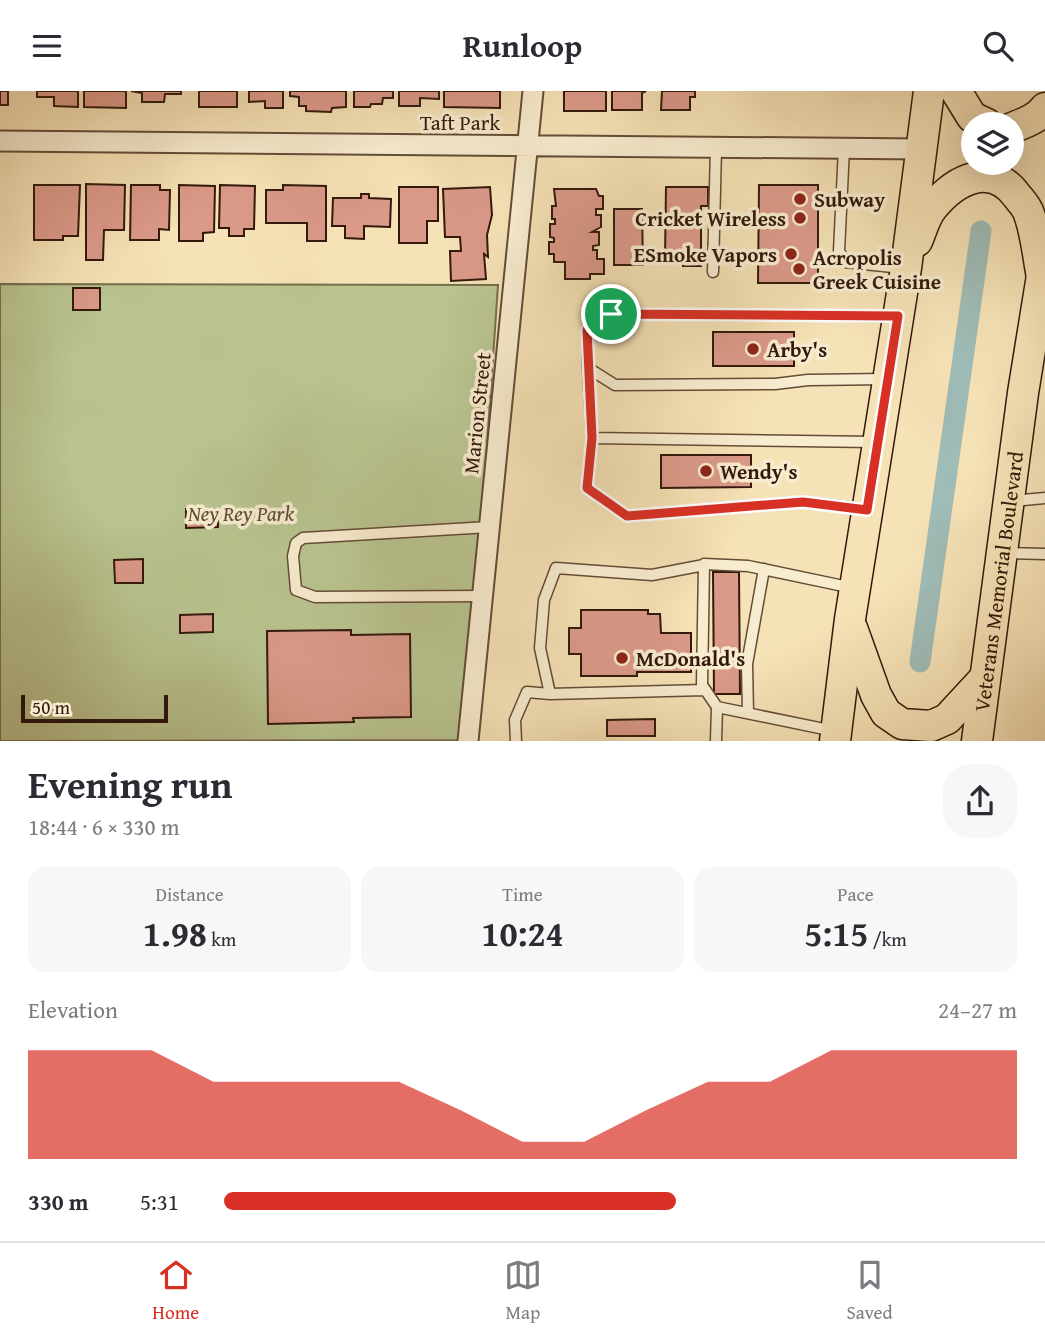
<!DOCTYPE html>
<html lang="en">
<head>
<meta charset="utf-8">
<style>
  body { margin:0; font-family:"Gentium Book Plus",serif; background:#f7f7f7; color:#2b2b33; height:100vh; display:flex; flex-direction:column; font-size:26px; white-space:nowrap }
  * { box-sizing:border-box; margin:0 }
  p { font-size:23px; color:#7c7c81 }
  .icon { flex:none; width:38px; height:38px; fill:none; stroke:currentColor; stroke-width:2; stroke-linecap:round; stroke-linejoin:round }
  .map { position:relative; height:650px; overflow:hidden }
  .details { display:flex; flex-direction:column; background:#fff; flex:1 }
  .details>* { flex:none }
  .buttons { position:absolute; left:961px; top:21px; display:grid; gap:14px }
  .buttons a { display:grid; place-items:center; width:63px; height:63px; border-radius:50%; background:#fff; box-shadow:0 7px 28px #0002; font-size:35px }
  .scale { position:absolute; left:21px; bottom:18px; width:147px; box-sizing:border-box; padding-left:7px; border:4px solid #33190c; border-top:0; font-size:19px; line-height:24px; white-space:nowrap; color:#33190c; -webkit-text-stroke:5px #f8ecd0; paint-order:stroke }
  .pin { position:absolute; display:grid; place-items:center; width:60px; height:60px; color:#fff; margin:-30px; border:4px solid #fff; border-radius:50%; box-shadow:0 2px 7px #0007 }
  .round { display:grid; place-items:center; flex:none; width:74px; height:74px; border-radius:28px; background:#f7f7f7 }
  .headline { display:flex; align-items:center; justify-content:space-between; height:119px; padding:0 28px }
  h1 { font-size:38px; font-weight:600; line-height:52px }
  .metrics { display:grid; grid-template-columns:repeat(3,1fr); gap:10px; height:119px; padding:7px 28px }
  .metrics div { display:grid; align-content:center; border-radius:18px; background:#f7f7f7; text-align:center }
  .metrics b { font-size:35px; font-weight:600 }
  .metrics small { font-size:19px; font-weight:400 }
  .metrics p { font-size:19px }
  .chart { height:196px; padding:14px 28px }
  .chart p { display:flex; justify-content:space-between }
  .chart svg { width:100%; height:126px; margin-top:7px; fill:#d93025; opacity:.7 }
  ul { padding:0 28px; list-style:none; font-size:23px }
  li { display:grid; grid-template-columns:112px 84px 1fr; align-items:center; height:52px }
  li i { height:18px; border-radius:9px; background:#d93025 }
  header { display:flex; justify-content:space-between; align-items:center; height:91px; padding:0 28px; background:#fff; font-size:32px; font-weight:600 }
  .menu { display:flex; justify-content:space-around; align-items:center; height:98px; border-top:2px solid #e1e1e2; background:#fff; font-size:19px; color:#7c7c81 }
  .menu a { display:grid; justify-items:center; gap:4px }
  .menu .active { color:#d93025 }
  .map>svg:first-child { display:block }
</style>
</head>
<body>
<header><svg class="icon" aria-label="menu" viewBox="0 0 24 24"><path d="M4 6h16M4 12h16M4 18h16"/></svg>Runloop<svg class="icon" aria-label="search" viewBox="0 0 24 24"><circle cx="10" cy="10" r="6"/><path d="M15 15l6 6"/></svg></header>
<div class="map">
<svg width="1045" height="650" viewBox="0 0 1045 650">
  <rect width="100%" height="100%" fill="#f5e2b6"/>
  <filter id="stains"><feTurbulence type="fractalNoise" baseFrequency=".00286" numOctaves="4"/><feColorMatrix values="0 0 0 0 .2 0 0 0 0 .09 0 0 0 0 .02 0 0 0 .5 -.17"/></filter>
  <radialGradient id="worn" r=".72"><stop offset=".6" stop-color="#630" stop-opacity="0"/><stop offset="1" stop-color="#630" stop-opacity=".3"/></radialGradient>
  <path fill="#b9c490" stroke="#766e4e" stroke-width="2" d="M0 193 498 194 467 649 0 650Z"/>
  <g fill="none" stroke-linecap="round" stroke-linejoin="round">
    <path stroke="#9fbcb7" stroke-width="21" d="M920 571 981 140"/>
  </g>
  <path fill="#db9989" stroke="#33190c" stroke-width="2" d="M0 0H8V14H0Z
    M37 0H78V16L54 15V6H37Z
    M84 0H126V17L84 16Z
    M131 0H181V3H165L164 11H142V2Z
    M199 0H237V16H199Z
    M249 0H283V17H265V10L249 11Z
    M290 0H346V16L332 17 331 21 306 20V15H299V6L290 5Z
    M354 0H393V7H383L382 13H371L370 16H354Z
    M399 0H439V8L420 7V15H399Z
    M444 0H500V17L444 16Z
    M564 0H606V20H564Z
    M612 0H646L642 2V19H612Z
    M662 0H695V6H690V19H661Z
    M86 93 125 94 124 139H104L103 169H86Z
    M34 94H80L78 145H63V149H34Z
    M131 94H160V99H170L169 139 159 138V149H130Z
    M179 94 215 95 214 141 203 142V150H179Z
    M220 94 255 95 254 138H244V145H229V137H219Z
    M283 94 326 95V150H307V132H266V99H283Z
    M759 94H818V192H758Z
    M399 96H438V130H427V152H399Z
    M490 96 492 124 487 144 488 166 484 163 486 188 451 190 450 160H461L460 146H445L443 98Z
    M666 96H708V115H701V175H683V166H665Z
    M554 98H596L599 105H603V118H596V124H601V136L592 141H599V154L593 155V159H597V168H604V183H590V188H565V171H554V163H549V151H554V147L550 146V133H555V128H552V115H556Z
    M361 103H369V107L391 108 390 136 364 135V148L345 147V135H332L333 107H361Z
    M614 118H642L643 174H614Z
    M73 197H100V219H73Z
    M713 241H794V275H713Z
    M661 364H751V396L661 397Z
    M186 418H218V436L186 437Z
    M143 468V492H115L114 469Z
    M713 481H739L740 603H714Z
    M581 519H648V523H660L661 542H691V581H637V585H581V563H569V537H581Z
    M213 523V541L180 542V524Z
    M351 539V544L410 543 411 626 353 627 354 631 268 633 267 540Z
    M655 628V645H607V629Z"/>
  <g fill="none" stroke-linecap="round" stroke-linejoin="round">
    <defs>
      <path id="lane" d="M844 57 839 160 845 171 902 177
        M713 181 716 56
        M588 277 592 347
        M886 288 808 289 775 293 615 294 588 277 587 239 611 223 894 225
        M1012 410 1045 407
        M863 418 803 411 627 425 587 397 592 347 874 351
        M1005 462 1045 463
        M704 474 652 484 556 477 544 509 540 557 550 603 705 599
        M482 505 315 506 296 499 293 465 296 452 303 447 489 436
        M717 616 834 640
        M748 622 747 573 764 478
        M516 650 515 629 527 601 550 603
        M716 650 717 616 702 594 704 473 748 475 853 497"/>
      <path id="street" d="M0 50 921 58
        M468 650 533 0"/>
      <g id="primary">
        <path d="M956 0 972 26 987 33"/>
        <path d="M1012 37C1024 32 1037 28 1045 17"/>
        <path d="M917 150C922 139 925 125 933 116 956 88 992 70 1017 105 1021 110 1027 116 1029 123 1036 142 1038 166 1042 186"/>
        <path d="M852 537 876 604 886 622 902 633 931 635 947 628 984 588"/>
        <path d="M835 650 850 528 906 177 929 0"/>
        <path id="s1" d="M977 650 1023 302 1045 166"/>
      </g>
    </defs>
    <use href="#lane" stroke="#644b36" stroke-width="13"/>
    <use href="#street" stroke="#644b36" stroke-width="23"/>
    <use href="#primary" stroke="#33190c" stroke-width="33"/>
    <use href="#lane" stroke="#f8ecd0" stroke-width="10"/>
    <use href="#street" stroke="#f8ecd0" stroke-width="19"/>
    <use href="#primary" stroke="#f5e2b6" stroke-width="30"/>
  </g>
  <g fill="none" stroke-linecap="round" stroke-linejoin="round">
    <defs>
      <path id="route" d="M611 223 898 225 867 419 803 411 627 425 587 397 592 347 587 239Z"/>
    </defs>
    <use href="#route" stroke="#fff" stroke-width="14"/>
    <use href="#route" stroke="#d93025" stroke-width="9"/>
  </g>
  <g fill="#8f2418" stroke="#f8ecd0" stroke-width="2.5">
    <circle cx="800" cy="108" r="7"/>
    <circle cx="800" cy="127" r="7"/>
    <circle cx="791" cy="163" r="7"/>
    <circle cx="799" cy="178" r="7"/>
    <circle cx="753" cy="258" r="7"/>
    <circle cx="706" cy="380" r="7"/>
    <circle cx="622" cy="567" r="7"/>
  </g>
  <g text-anchor="middle" dominant-baseline="central" stroke-width="7" stroke-linejoin="round" paint-order="stroke">
    <g font-size="21" fill="#33190c" stroke="#f8ecd0">
      <text x="460" y="31">Taft Park</text>
      <text transform="translate(477 322) rotate(-84)">Marion Street</text>
      <text stroke="none"><textPath href="#s1" startOffset="161">Veterans Memorial Boulevard</textPath></text>
    </g>
    <g font-size="21" font-weight="bold" fill="#33190c" stroke="#f8ecd0" text-anchor="start">
      <text x="814" y="108">Subway</text>
      <text x="786" y="127" text-anchor="end">Cricket Wireless</text>
      <text x="777" y="163" text-anchor="end">ESmoke Vapors</text>
      <text x="813" y="166">Acropolis<tspan x="813" dy="24">Greek Cuisine</tspan></text>
      <text x="767" y="258">Arby's</text>
      <text x="720" y="380">Wendy's</text>
      <text x="636" y="567">McDonald's</text>
    </g>
    <g font-size="21" font-style="italic" fill="#5b4c34" stroke="#f8ecd0">
      <text x="241" y="422">Ney Rey Park</text>
    </g>
  </g>
  <rect width="100%" height="100%" filter="url(#stains)"/>
  <rect width="100%" height="100%" fill="url(#worn)"/>
</svg>
<div class="buttons">
<a><svg class="icon" aria-label="layers" viewBox="0 0 24 24"><path d="M12 4l9 5-9 5-9-5zM3 14l9 5 9-5"/></svg></a>
</div>
<div class="scale">50 m</div>
<div class="pin" style="left:611px;top:223px;background:#1e9e55"><svg class="icon" aria-label="arrive" viewBox="0 0 24 24"><path d="M6 21V4h12l-3 4 3 4H6"/></svg></div>
</div>
<section class="details">
<div class="headline"><div><h1>Evening run</h1><p>18:44 · 6 × 330 m</p></div><a class="round"><svg class="icon" aria-label="share" viewBox="0 0 24 24"><path d="M12 15V3M7 8l5-5 5 5M5 13v7h14v-7"/></svg></a></div>
<div class="metrics">
<div><p>Distance</p><b>1.98<small> km</small></b></div>
<div><p>Time</p><b>10:24</b></div>
<div><p>Pace</p><b>5:15<small> /km</small></b></div>
</div>
<div class="chart"><p><span>Elevation</span>24–27 m</p>
<svg viewBox="0 0 160 44" preserveAspectRatio="none"><path d="M0 44V6L10 6L20 6L30 17L40 17L50 17L60 17L70 27L80 38L90 38L100 27L110 17L120 17L130 6L140 6L150 6L160 6V44z"/></svg>
</div>
<ul>
<li><b>330 m</b>5:31<i style="width:57%"></i></li>
</ul>
</section>
<nav class="menu">
<a class="active"><svg class="icon" aria-label="home" viewBox="0 0 24 24"><path d="M3 11l9-7 9 7M6 9v11h12V9"/></svg>Home</a>
<a><svg class="icon" aria-label="map" viewBox="0 0 24 24"><path d="M3 6l6-2 6 2 6-2v14l-6 2-6-2-6 2zM9 4v14M15 6v14"/></svg>Map</a>
<a><svg class="icon" aria-label="saved" viewBox="0 0 24 24"><path d="M7 4h10v16l-5-4-5 4z"/></svg>Saved</a>
</nav>
</body>
</html>
